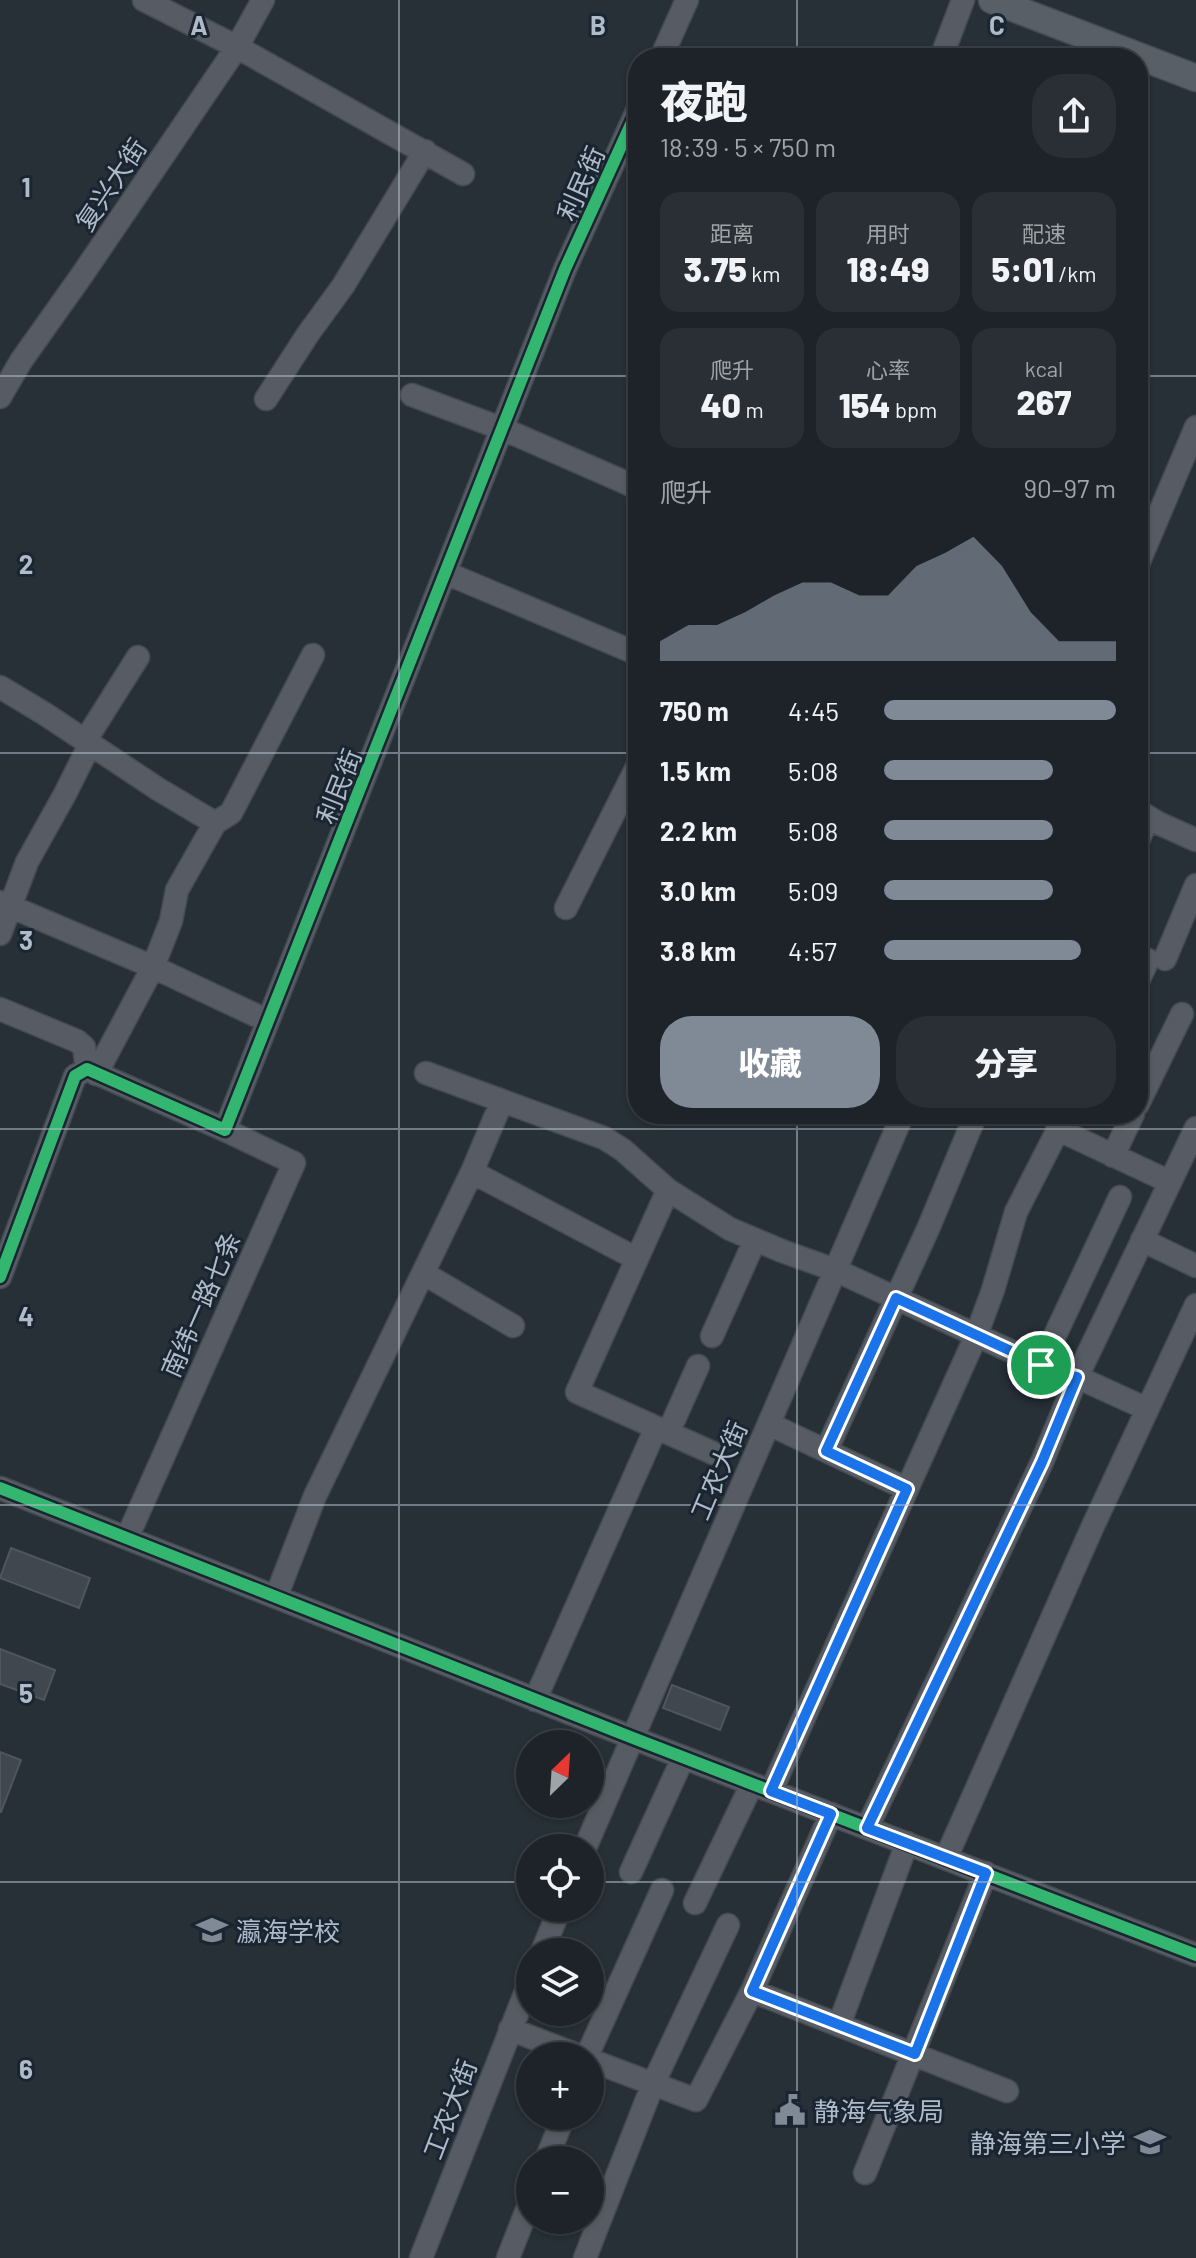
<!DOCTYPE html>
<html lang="zh">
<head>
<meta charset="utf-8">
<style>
  body { margin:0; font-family:Barlow,"Noto Sans SC",sans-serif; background:#2a2f35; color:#f1f3f6; height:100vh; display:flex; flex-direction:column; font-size:30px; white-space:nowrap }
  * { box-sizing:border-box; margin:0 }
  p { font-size:26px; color:#a0a4a8 }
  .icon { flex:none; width:44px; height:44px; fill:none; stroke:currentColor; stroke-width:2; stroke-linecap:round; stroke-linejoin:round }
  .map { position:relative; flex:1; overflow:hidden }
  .side { position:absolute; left:628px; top:48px; width:520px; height:1076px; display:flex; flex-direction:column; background:#1d2329; border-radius:32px; box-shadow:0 2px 6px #0004,0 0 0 2px #3b4046 }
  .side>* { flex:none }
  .needle { width:52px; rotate:25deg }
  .tools { position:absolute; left:516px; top:1730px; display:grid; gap:16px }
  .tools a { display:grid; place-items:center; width:88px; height:88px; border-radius:50%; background:#1d2329; box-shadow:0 2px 6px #0004,0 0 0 2px #3b4046; font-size:40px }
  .pin { position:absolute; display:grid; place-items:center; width:68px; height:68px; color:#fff; margin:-34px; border:4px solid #fff; border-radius:50%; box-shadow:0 2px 8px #0007 }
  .round { display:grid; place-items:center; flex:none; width:84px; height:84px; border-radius:32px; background:#2a2f35 }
  .summary { display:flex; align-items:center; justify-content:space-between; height:136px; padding:0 32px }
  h1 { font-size:44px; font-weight:800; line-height:60px }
  .stats { display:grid; grid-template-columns:repeat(3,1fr); gap:12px; height:136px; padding:8px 32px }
  .stats div { display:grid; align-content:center; border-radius:20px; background:#2a2f35; text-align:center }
  .stats b { font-size:34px; font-weight:800 }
  .stats small { font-size:22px; font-weight:400 }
  .stats p { font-size:22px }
  .chart { height:224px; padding:16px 32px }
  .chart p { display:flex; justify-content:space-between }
  .chart svg { width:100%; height:144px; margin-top:8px; fill:#808a96; opacity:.7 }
  .button { display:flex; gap:16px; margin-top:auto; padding:16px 32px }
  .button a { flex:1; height:92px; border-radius:32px; background:#808a96; color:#fff; font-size:32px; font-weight:800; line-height:92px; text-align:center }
  .button a+a { background:#2a2f35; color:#f1f3f6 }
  ul { padding:0 32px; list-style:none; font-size:26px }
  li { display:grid; grid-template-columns:128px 96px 1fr; align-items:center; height:60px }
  li i { height:20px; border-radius:10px; background:#808a96 }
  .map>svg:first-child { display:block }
</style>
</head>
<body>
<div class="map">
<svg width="1196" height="2258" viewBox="0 0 1196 2258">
  <rect width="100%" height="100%" fill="#272f37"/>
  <path fill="#40474e" stroke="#4f565f" stroke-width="2" d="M11 1548 90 1578 79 1608 0 1578Z
    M0 1649 55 1670 44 1700 0 1684Z
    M672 1685 729 1707 720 1730 663 1708Z
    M0 1752 21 1760 1 1812H0Z"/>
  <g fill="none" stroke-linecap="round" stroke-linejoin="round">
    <defs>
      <path id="minor" d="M144 0 237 47 463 174
        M661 58 687 0
        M941 58 963 0
        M412 395 503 429 638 488
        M0 397 21 361 82 275 237 47 263 0
        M266 399 308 334 343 286 425 151
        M1138 564 1196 427
        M446 573 638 654
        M0 687 45 714 158 789 215 823
        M85 741 138 657
        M1138 811 1158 823 1196 840
        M1138 841 1148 817
        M0 902 153 967 268 1021
        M566 908 638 765
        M0 934 27 862 65 794 90 744
        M1165 959 1196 885
        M1138 981 1148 960
        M0 1009 77 1041 84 1047 87 1069
        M426 1073 604 1138 623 1150 668 1190 730 1229 782 1251 835 1270 1041 1365 1064 1375 1077 1377 1147 1409
        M96 1074 153 967 171 921 177 890 215 823 231 813 313 655
        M1138 1104 1182 1014
        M1057 1129 1170 1182
        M1113 1156 1133 1114
        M472 1172 637 1259
        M668 1190 577 1392 713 1453
        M1142 1240 1196 1266
        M423 1273 513 1326
        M0 1277 75 1076 87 1069 225 1130 565 269 638 109
        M712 1336 755 1240
        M1041 1365 1120 1197
        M769 1424 907 1489
        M668 1433 698 1366
        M826 1451 928 1229 976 1114
        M0 1488 633 1738 1196 1955
        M127 1538 294 1163 225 1130
        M276 1597 315 1496 472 1172 502 1101
        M535 1700 656 1428
        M771 1791 976 1336 993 1290 1016 1212 1066 1114
        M867 1828 1042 1462 1077 1377 1196 1128
        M585 1848 903 1114
        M946 1858 1092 1528 1196 1305
        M631 1872 683 1758
        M695 1903 752 1784
        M542 1952 560 1908
        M752 1991 1007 2091
        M839 2025 907 1843
        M510 2029 580 2056
        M587 2056 662 1890
        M590 2060 696 2100 752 1991 831 1814
        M546 2160 564 2116
        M865 2173 986 1873
        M421 2258 530 1981
        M508 2258 530 2202
        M585 2258 653 2084 728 1925"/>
      <path id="major" d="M992 0 1196 78"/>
    </defs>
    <use href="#minor" stroke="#444a50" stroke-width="25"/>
    <use href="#major" stroke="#444b53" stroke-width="29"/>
    <use href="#minor" stroke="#575c64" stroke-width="22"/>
    <use href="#major" stroke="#595f67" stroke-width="26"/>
    <defs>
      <path id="cycleway" d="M0 1277 75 1076 87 1069 225 1130 565 269 638 109
        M0 1488 633 1738 1196 1955"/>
    </defs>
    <use href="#cycleway" stroke="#1a2532" stroke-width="17"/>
    <use href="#cycleway" stroke="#33b770" stroke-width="12"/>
  </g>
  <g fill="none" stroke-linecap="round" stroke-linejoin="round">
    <defs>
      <path id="route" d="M896 1298 1054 1371 1077 1377 1042 1462 867 1828 986 1873 915 2054 752 1991 831 1814 771 1791 907 1489 826 1451Z"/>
    </defs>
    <use href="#route" stroke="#fff" stroke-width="16"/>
    <use href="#route" stroke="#1a73e8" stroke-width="10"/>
  </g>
  <path fill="none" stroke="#b0bbc9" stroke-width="2" stroke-opacity="0.55" d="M399 0V2258M797 0V58M0 376H638M1138 376H1196M0 753H638M1138 753H1196M797 1114V2258M0 1129H1196M0 1505H1196M0 1882H530M590 1882H1196"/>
  <defs>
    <symbol id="school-bare" viewBox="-9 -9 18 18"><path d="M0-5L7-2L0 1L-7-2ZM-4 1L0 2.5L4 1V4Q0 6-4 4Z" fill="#808a96" stroke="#1a2532" stroke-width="2.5" paint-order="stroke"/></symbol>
    <symbol id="civic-bare" viewBox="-9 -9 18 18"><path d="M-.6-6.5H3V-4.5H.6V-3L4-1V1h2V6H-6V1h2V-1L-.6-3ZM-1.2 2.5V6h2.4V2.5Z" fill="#808a96" stroke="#1a2532" stroke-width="2.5" paint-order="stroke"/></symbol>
  </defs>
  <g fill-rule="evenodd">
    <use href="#school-bare" x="190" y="1908" width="44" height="44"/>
    <use href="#civic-bare" x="768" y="2088" width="44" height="44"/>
    <use href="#school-bare" x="1128" y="2120" width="44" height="44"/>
  </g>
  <g text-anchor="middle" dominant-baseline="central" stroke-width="6" stroke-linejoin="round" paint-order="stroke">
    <g font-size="26" fill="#b0bbc9" stroke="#1a2532">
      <text transform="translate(580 183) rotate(-66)">利民街</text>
      <text transform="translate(110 184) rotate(-56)">复兴大街</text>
      <text transform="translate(338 786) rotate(-68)">利民街</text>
      <text transform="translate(200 1304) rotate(-66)">南纬一路七条</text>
      <text transform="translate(718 1470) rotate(-67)">工农大街</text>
      <text transform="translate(449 2109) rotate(-69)">工农大街</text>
    </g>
    <g font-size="26" fill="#b0bbc9" stroke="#1a2532" text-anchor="start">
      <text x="236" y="1930">瀛海学校</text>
      <text x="814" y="2110">静海气象局</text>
      <text x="1126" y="2142" text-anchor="end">静海第三小学</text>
    </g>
  </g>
  <g font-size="26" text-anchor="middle" font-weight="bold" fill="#b0bbc9" stroke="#1a2532" stroke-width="6" stroke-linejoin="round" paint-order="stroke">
    <text x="199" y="35">A</text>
    <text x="598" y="35">B</text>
    <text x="997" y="35">C</text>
    <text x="26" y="197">1</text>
    <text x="26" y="574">2</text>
    <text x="26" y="950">3</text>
    <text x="26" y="1326">4</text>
    <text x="26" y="1703">5</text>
    <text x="26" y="2079">6</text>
  </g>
</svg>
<div class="tools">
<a><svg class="needle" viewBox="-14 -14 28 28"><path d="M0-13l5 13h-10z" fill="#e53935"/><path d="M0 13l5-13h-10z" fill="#a0a4a8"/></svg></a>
<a><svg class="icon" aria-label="locate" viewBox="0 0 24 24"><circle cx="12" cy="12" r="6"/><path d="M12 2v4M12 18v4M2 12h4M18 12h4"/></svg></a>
<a><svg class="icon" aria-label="layers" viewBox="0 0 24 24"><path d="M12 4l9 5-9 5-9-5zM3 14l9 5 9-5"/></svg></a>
<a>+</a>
<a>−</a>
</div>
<div class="pin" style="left:1041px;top:1365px;background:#1e9e55"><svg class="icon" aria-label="arrive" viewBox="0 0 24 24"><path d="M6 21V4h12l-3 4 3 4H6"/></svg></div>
<section class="side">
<div class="summary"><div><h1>夜跑</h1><p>18:39 · 5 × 750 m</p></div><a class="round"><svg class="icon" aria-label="share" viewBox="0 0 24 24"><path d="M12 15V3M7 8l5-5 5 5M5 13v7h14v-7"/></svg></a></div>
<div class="stats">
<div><p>距离</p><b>3.75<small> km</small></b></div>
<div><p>用时</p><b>18:49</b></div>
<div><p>配速</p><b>5:01<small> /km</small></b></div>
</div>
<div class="stats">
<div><p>爬升</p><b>40<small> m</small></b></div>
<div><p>心率</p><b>154<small> bpm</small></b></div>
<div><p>kcal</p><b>267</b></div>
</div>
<div class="chart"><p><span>爬升</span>90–97 m</p>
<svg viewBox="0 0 160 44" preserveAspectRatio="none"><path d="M0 44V38L10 33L20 33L30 29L40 24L50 20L60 20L70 24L80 24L90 15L100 11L110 6L120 15L130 29L140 38L150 38L160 38V44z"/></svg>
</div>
<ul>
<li><b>750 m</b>4:45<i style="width:100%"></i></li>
<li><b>1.5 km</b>5:08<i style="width:73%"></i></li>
<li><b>2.2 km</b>5:08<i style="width:73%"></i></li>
<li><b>3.0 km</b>5:09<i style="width:73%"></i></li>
<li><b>3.8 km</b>4:57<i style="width:85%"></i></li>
</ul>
<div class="button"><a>收藏</a><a>分享</a></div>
</section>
</div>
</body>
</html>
